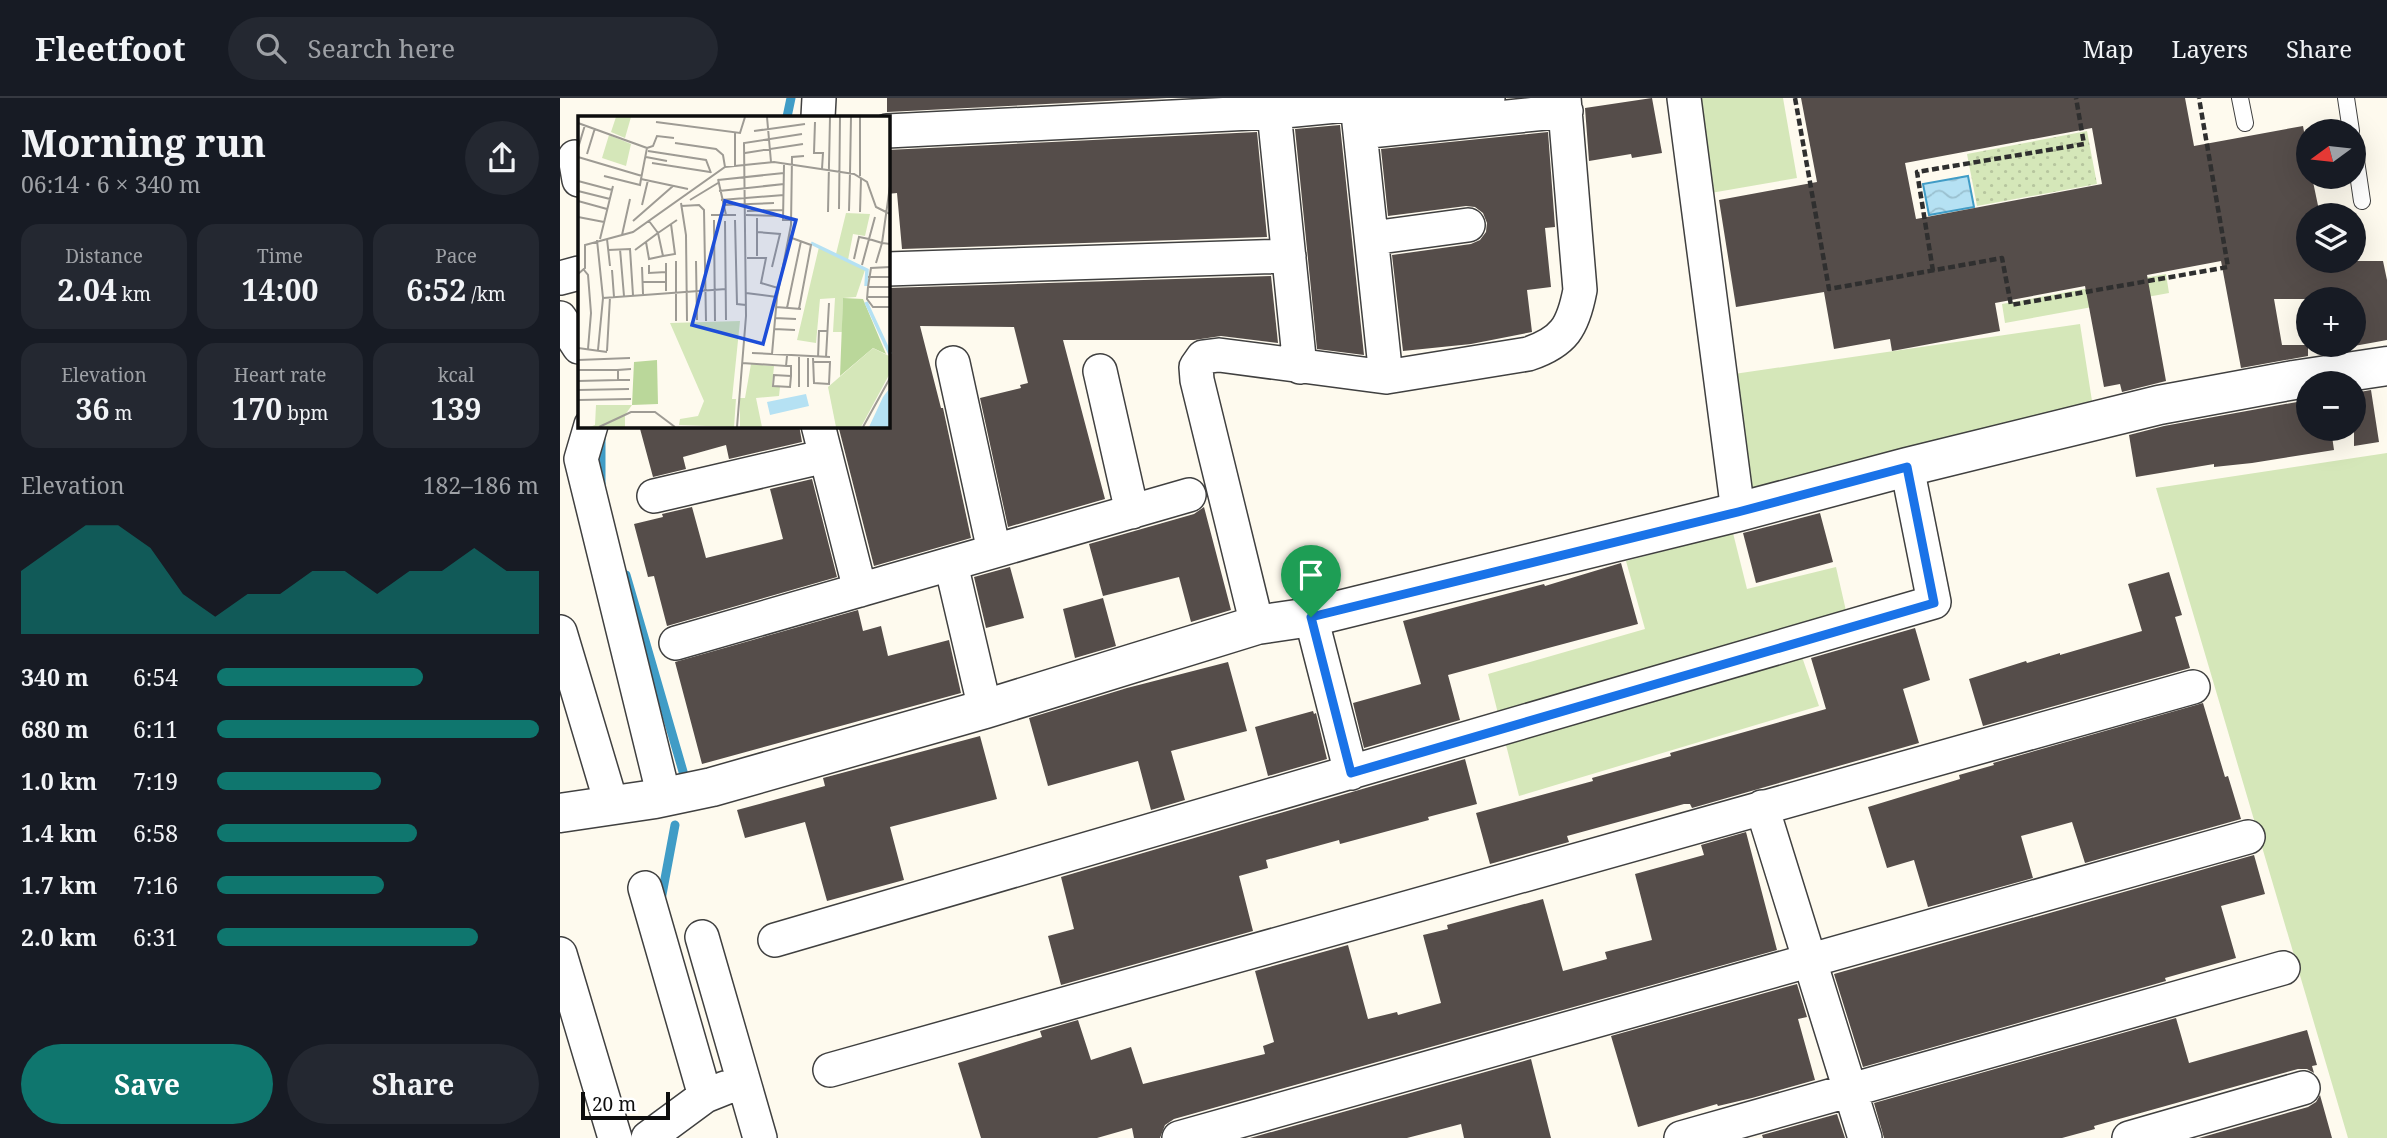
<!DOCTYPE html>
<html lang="en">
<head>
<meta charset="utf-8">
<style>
  body { margin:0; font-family:"Noto Serif",serif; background:#242831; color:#f1f3f6; height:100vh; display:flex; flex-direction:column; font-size:26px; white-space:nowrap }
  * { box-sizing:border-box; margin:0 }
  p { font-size:23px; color:#9ea1a6 }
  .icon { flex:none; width:38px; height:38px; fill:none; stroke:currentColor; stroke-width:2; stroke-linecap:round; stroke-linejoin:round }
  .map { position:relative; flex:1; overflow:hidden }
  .details { display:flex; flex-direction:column; background:#171b24; width:560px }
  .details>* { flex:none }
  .needle { width:46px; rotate:255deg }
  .fabs { position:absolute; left:1736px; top:21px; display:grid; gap:14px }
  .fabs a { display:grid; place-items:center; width:70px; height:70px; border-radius:50%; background:#171b24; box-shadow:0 7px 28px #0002; font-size:35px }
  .scale { position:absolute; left:21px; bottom:18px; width:89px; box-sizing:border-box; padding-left:7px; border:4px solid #0d0d0d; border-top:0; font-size:19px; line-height:24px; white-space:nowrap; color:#0d0d0d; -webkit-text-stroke:5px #fff; paint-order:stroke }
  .pin { position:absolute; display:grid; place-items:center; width:60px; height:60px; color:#fff; margin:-72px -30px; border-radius:50% 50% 50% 0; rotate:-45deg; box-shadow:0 0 7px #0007 }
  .pin .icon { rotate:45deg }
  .round { display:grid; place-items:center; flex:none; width:74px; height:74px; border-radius:37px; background:#242831 }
  .head { display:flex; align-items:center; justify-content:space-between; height:119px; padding:0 21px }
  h1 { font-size:38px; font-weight:700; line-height:52px }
  .stats { display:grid; grid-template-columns:repeat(3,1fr); gap:10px; height:119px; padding:7px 21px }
  .stats div { display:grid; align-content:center; border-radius:18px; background:#242831; text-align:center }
  .stats b { font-size:30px; font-weight:700 }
  .stats small { font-size:19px; font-weight:400 }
  .stats p { font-size:19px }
  .chart { height:196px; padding:14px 21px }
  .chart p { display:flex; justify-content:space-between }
  .chart svg { width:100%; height:126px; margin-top:7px; fill:#0f766e; opacity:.7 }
  .cta { display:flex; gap:14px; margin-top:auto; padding:14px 21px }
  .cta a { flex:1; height:80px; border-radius:42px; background:#0f766e; color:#fff; font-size:28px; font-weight:700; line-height:80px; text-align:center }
  .cta a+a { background:#242831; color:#f1f3f6 }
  ul { padding:0 21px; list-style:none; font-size:23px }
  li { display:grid; grid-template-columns:112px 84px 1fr; align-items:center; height:52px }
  li i { height:18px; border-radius:9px; background:#0f766e }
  header { display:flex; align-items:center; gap:42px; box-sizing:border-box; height:98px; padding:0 35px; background:#171b24; border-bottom:2px solid #363941 }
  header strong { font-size:33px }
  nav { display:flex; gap:38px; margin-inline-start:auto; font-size:24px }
  .search { width:490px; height:63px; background:#242831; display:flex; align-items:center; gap:18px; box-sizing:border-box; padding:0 24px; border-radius:38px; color:#9ea1a6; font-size:26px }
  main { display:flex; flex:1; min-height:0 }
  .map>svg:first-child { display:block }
</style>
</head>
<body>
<header>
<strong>Fleetfoot</strong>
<div class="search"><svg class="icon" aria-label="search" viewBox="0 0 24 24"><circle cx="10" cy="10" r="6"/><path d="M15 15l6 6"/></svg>Search here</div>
<nav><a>Map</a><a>Layers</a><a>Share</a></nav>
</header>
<main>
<section class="details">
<div class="head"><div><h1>Morning run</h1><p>06:14 · 6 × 340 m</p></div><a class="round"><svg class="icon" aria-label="share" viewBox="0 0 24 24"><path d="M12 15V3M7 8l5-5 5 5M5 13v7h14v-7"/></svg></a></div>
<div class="stats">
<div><p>Distance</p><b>2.04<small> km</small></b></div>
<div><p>Time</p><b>14:00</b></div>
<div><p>Pace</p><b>6:52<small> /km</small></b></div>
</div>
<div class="stats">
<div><p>Elevation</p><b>36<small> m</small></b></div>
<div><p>Heart rate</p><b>170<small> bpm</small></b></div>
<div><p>kcal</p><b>139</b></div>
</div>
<div class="chart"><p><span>Elevation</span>182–186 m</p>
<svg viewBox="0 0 160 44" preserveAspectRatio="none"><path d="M0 44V22L10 14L20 6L30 6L40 14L50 30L60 38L70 30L80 30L90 22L100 22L110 30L120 22L130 22L140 14L150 22L160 22V44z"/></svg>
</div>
<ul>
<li><b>340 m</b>6:54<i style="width:64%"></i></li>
<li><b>680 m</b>6:11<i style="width:100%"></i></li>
<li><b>1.0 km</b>7:19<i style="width:51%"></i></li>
<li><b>1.4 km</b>6:58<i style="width:62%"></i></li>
<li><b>1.7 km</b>7:16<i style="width:52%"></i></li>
<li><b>2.0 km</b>6:31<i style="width:81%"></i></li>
</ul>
<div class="cta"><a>Save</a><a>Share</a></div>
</section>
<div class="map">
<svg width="1827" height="1040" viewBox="0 0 1827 1040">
  <defs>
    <pattern id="garden-dots" width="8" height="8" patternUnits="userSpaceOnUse" patternTransform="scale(1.75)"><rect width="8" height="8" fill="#d5e7b9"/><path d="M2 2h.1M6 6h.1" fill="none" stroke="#b6c59e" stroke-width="1.8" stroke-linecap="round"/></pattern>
    <pattern id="water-waves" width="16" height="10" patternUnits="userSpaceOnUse" patternTransform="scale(1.75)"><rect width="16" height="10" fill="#b5e1f3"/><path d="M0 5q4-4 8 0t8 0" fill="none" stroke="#9ac0cf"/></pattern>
  </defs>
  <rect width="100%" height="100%" fill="#fefaee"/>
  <path fill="#d5e7b9" d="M1129 0H1223L1237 80 1145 96Z
    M1606 176 1609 195 1445 225 1442 206Z
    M1520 226 1532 303 1187 399 1174 276Z
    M1827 355V1040H1788L1596 390Z
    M1173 435 1187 491 1276 469 1292 539 1241 556 1259 608 959 698 928 576 1085 531 1066 463Z"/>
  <path fill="url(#garden-dots)" d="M1527 33 1537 86 1417 108 1407 56Z"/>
  <path fill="url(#water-waves)" stroke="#409cc6" stroke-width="2" d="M1408 78 1414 109 1369 117 1363 86Z"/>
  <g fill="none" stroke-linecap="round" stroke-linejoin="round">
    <path stroke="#409cc6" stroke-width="9" d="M227 19 231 0
      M41 340V386
      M66 477 124 677
      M101 802 115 727"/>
  </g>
  <path fill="#554d4a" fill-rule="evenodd" d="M327 0H607L327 14Z
    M1092 0 1102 55 1072 60 1071 56 1029 63 1025 10Z
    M1241 0H1625L1634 48 1743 28 1748 56V79H1752L1760 117H1748V163H1823L1827 182V242L1794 248V201H1714L1722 247H1748V258L1681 270 1661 163 1587 177 1606 283 1562 294 1560 286 1544 289 1525 188 1435 205 1440 233 1332 253 1330 241 1274 251 1264 194 1176 209 1159 102 1257 84ZM1532 30 1542 86 1356 121 1345 65Z
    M780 27 804 257 757 251 735 31Z
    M697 34 707 139 342 151 337 95 327 96V52Z
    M988 34 995 129 985 130 991 189 967 192 972 234 911 246 843 253 832 157 911 146 920 142 926 134 927 125 923 115 915 109 906 108 828 118 821 51Z
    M711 178 718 245 661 238 634 242H503L545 401 448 429 420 300 461 290 460 287 468 285 454 229 360 228 381 310H383L411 440 314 468 278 327H327V190Z
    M1811 292 1819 344 1794 348V295Z
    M1748 302V331H1771L1774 352 1692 365 1654 369V366L1576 379 1569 337 1604 328Z
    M79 327H239L242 344 169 361 166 347 123 359 126 371 93 379Z
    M252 381 277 479 107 528 94 478 88 479 74 426 103 419 102 416 132 409 146 460 223 441 210 391Z
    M644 409 671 512 631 524 619 479 543 498 529 446 634 416Z
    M1260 415 1273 464 1196 485 1183 435Z
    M1061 465 1078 526 888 577 900 622 804 650 793 605 861 586 843 523 984 486 985 488Z
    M450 469 464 520 426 530 414 479Z
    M1609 474 1622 517 1615 519 1630 570 1423 628 1409 581 1466 563 1467 565 1500 555V557L1582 533 1568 486Z
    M543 500 556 548 515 560 503 511Z
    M298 512 303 533 321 528 328 558 389 542 401 595 142 666 115 564Z
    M1355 530 1370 582 1343 591 1359 645 1132 710 1130 706H1124L1007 738 1009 744 930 766 916 715 1033 683 1032 680 1111 658 1110 655 1266 611 1251 560Z
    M668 564 687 633 611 653 625 702 591 712 578 663 488 688 469 620 567 590Z
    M1643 605 1665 679 1668 678 1681 721 1525 765 1512 724 1461 738 1473 780 1368 809 1354 762 1327 770 1308 709 1400 681 1399 677 1434 667 1433 665Z
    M753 613 754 616 756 615 767 661 708 678 695 629Z
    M420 638 437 701 330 729 344 782 267 803 245 724 185 740 177 712 265 688 263 680Z
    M905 661 917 706 868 719 869 722 780 746 779 742 706 762 708 770 679 778 693 833 501 887 488 838 514 831 501 779Z
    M1186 734 1217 852 614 1021 605 1027 600 1040H574L572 1030 537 1040H421L398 965 482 939 480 933 518 922 531 962 571 949 583 986 705 956 703 948 714 944 695 873 788 847 808 921 837 914 838 917 881 905 863 837 888 831 887 827 983 801 1003 873 1047 861 1045 854 1092 842 1075 776 1144 757 1141 747Z
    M1694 757 1705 796 1661 808 1676 860 1605 880 1606 883 1303 969 1274 876Z
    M1237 886 1247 919 1238 921 1255 982 1192 1000 1158 1008 1157 1006 1078 1029 1051 938Z
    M1616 920 1629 965 1747 932 1757 967 1752 968 1754 975 1747 971H1738L1534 1028 1535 1031 1502 1040H1324L1314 1005Z
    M971 961 991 1040H904L901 1026 847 1040H690Z
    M1760 997 1772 1040H1639L1748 1009 1756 1004Z
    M1277 1016 1285 1040H1203L1202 1037Z"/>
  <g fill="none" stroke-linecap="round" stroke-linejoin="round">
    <defs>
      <path id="service" d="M1680 0 1685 25
        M1786 0 1791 33
        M1794 49 1802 103"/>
      <path id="minor" d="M1124 0 1178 414
        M797 6 826 279
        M714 14 740 269
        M258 19 259 0
        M327 33 714 14 797 6 928 0
        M800 34 1006 13
        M15 59 19 82
        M812 140 908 127
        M327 171 729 158
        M0 180 19 175
        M0 220 19 249
        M393 265 434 453
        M540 273 572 414
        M31 327 21 361 104 699
        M258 327 300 492
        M94 398 266 358
        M391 466 425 611
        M751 519 791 675
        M697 527 637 282 636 269 643 259 659 257 826 279 968 256C1004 244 1013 229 1020 192L1004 0
        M0 534 52 708
        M116 545 629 397
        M1202 709 1305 1040
        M85 790 145 998
        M142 839 200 1040
        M215 842 1374 504 1347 369
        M0 856 55 1040
        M270 972 1633 589
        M88 1040 145 998 165 990
        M619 1040 1688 739
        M1121 1040 1723 870
        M1569 1040 1743 990"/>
      <path id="tertiary" d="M0 715 95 701 152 689 425 611 697 527 751 519 1178 414 1347 369 1599 307 1734 282 1827 268"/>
    </defs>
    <use href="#service" stroke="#404040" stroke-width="18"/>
    <use href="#minor" stroke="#404040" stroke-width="36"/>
    <use href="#tertiary" stroke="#404040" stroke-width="41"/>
    <path stroke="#2f2f2f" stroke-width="4.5" stroke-dasharray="7 3.5" stroke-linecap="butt" d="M1235 0 1269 191 1442 160 1451 207 1668 169 1639 0
      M1373 173 1357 74 1524 46 1516 0"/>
    <use href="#service" stroke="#fff" stroke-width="16"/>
    <use href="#minor" stroke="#fff" stroke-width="33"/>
    <use href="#tertiary" stroke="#fff" stroke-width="38"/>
  </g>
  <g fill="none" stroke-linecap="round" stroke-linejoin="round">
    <defs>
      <path id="route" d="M1347 369 1374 505 791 675 751 519 1178 414Z"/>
    </defs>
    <use href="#route" stroke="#fff" stroke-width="14"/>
    <use href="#route" stroke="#1a73e8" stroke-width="9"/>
  </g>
  <g transform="translate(18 18)">
    <rect width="312" height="312" fill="#fefaee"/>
    <path d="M38 1H53L47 22 33 16ZM31 19 53 28 48 50 24 42ZM268 97 292 98 287 120 275 118 270 144 258 138ZM241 131 287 154 278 181 265 182 264 216H255L257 182 242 183 238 227 219 224ZM162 205 154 283H158L156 311 101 309 102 303 120 300 126 285 92 207ZM173 248 196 250 194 270 202 271 201 280 178 282 184 311H162V282H167ZM18 289H54L47 299V311H12L17 309Z" fill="#d5e7b9"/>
    <path d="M265 182 285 183 308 238 295 232 262 260ZM79 244 80 288 54 289 56 246Z" fill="#bad79a"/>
    <path d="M295 232 311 240V259L283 311H258L250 271Z" fill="#d5e7b9"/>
    <path d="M311 273V311H291L305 281ZM228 278 231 290 192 299 189 286Z" fill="#b5e1f3"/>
    <path fill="none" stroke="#b5e1f3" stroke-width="3.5" d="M233 127 289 154 288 170M288 186 312 238"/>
    <path fill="none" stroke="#9e9b94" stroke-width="2" d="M189 1 193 46M78 6 162 17 167 1M237 6 236 37H245L244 53M0 7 69 32 63 63M176 15 227 8M157 17V50M97 27 138 33 145 39 147 51M0 32 7 9M69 32 75 30 79 20 96 22M70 35 128 44 133 57M167 37 225 28M9 38 17 12M0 41 64 60M68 41 89 45M74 47 132 56M206 49 205 104H213M272 57 273 1M26 60 62 69 63 63M282 60V1M63 63 110 73M140 63 148 99M140 64 206 57M0 65 34 74M312 70 304 127 312 128M0 75 32 83M141 75 206 68M112 84 140 67M143 84 206 79M0 85 29 93M103 87 108 119 109 205M64 89 70 64M145 89 196 87M103 90 121 89 126 94 128 205M261 93 262 1M169 95 206 94M271 95 272 57M250 96 252 1M282 96 283 62M133 99H158M168 99 205 100M0 101 26 106M297 101 291 123 304 127 298 147M179 102V140M136 104 137 205M157 104 159 188 168 189M55 105 95 70M71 105 80 117 99 104M147 105 148 204M179 116 202 118 194 151M44 119 52 83M211 121 233 129 221 193M22 123 35 70M29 123 32 150M19 124 25 182 20 234M42 133 46 180M30 134 52 133 55 179M57 134 80 117 85 140 71 143 68 126M85 140 97 138 93 108M169 142H188L183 167 200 172M276 143 281 121 291 123 284 149M118 145 119 204M71 149V157L88 156M64 151 65 178M6 154 10 159 13 197 10 233M34 154 36 181M0 158 7 152V129L55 116 147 51 196 46 276 58 289 66 298 91 312 98M290 161H312M65 166H88M290 171 293 152 312 151M312 171H290L289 183 295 191H312M88 175V147M168 177 199 181M289 181H312M25 182 148 173M198 191 223 193M209 192 223 125M197 202 218 203M98 205V145M196 213 217 214M0 225V158M0 232 29 236M29 235 32 181M174 237 252 241M194 238 199 181 213 109 214 41 226 40M248 241 251 187M235 242 236 267 251 268 252 246H236M240 242 241 215H250M0 244 52 242M164 247 208 250 209 240M208 250H213V260L212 271 195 270 196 259 213 260M0 254H40M52 264H40V254L53 253M0 265 40 264M221 271V241M230 271V242M0 274 51 273M0 284 53 283M21 311 53 296H77L97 311M159 311 168 200 166 27 224 18M285 311 312 262"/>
    <path fill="#1d4ed8" fill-opacity="0.15" stroke="#1d4ed8" stroke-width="3.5" d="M147 85 218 104 185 228 114 209Z"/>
    <rect width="312" height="312" fill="none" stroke="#0d0d0d" stroke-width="3.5"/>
  </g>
</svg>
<div class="fabs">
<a><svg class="needle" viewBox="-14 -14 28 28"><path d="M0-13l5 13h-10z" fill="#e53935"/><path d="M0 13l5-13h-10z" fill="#9ea1a6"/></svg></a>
<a><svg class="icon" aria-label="layers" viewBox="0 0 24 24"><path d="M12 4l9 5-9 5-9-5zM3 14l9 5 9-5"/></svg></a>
<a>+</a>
<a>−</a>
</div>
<div class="scale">20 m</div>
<div class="pin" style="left:751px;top:519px;background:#1e9e55"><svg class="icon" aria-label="arrive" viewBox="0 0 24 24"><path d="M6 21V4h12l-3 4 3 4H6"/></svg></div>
</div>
</main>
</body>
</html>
